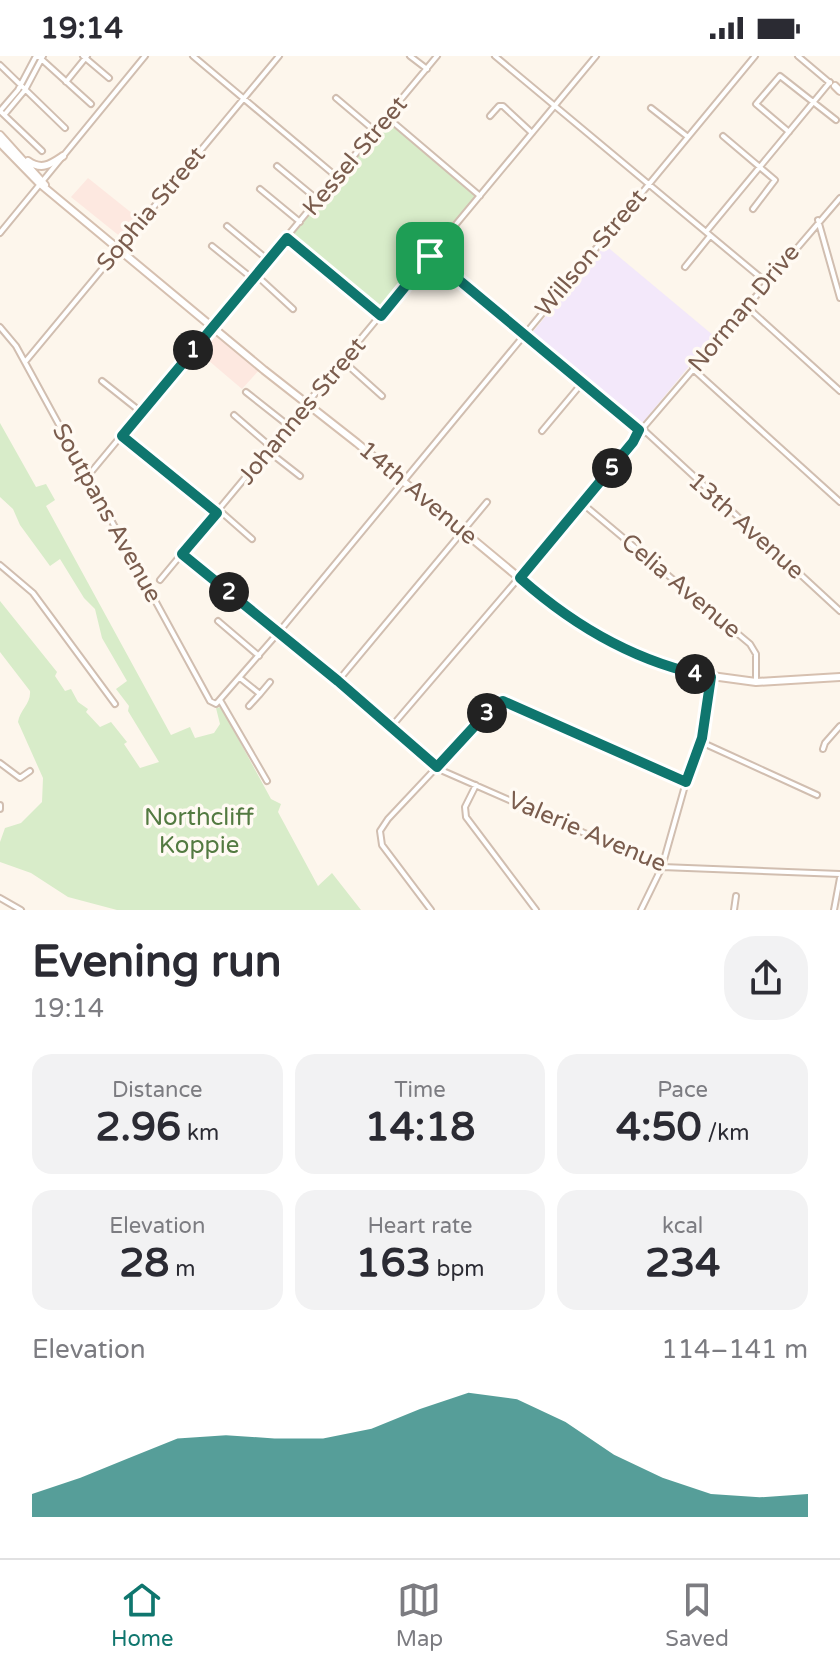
<!DOCTYPE html>
<html lang="en">
<head>
<meta charset="utf-8">
<style>
  body { margin:0; font-family:"Varela Round",sans-serif; background:#f2f2f3; color:#2b2b33; height:100vh; display:flex; flex-direction:column; font-size:30px; white-space:nowrap }
  * { box-sizing:border-box; margin:0 }
  p { font-size:26px; color:#7c7c81 }
  .icon { flex:none; width:44px; height:44px; fill:none; stroke:currentColor; stroke-width:2; stroke-linecap:round; stroke-linejoin:round }
  .map { position:relative; height:854px; overflow:hidden }
  .drawer { display:flex; flex-direction:column; background:#fff; flex:1 }
  .drawer>* { flex:none }
  .pin { position:absolute; display:grid; place-items:center; width:68px; height:68px; color:#fff; margin:-34px; border-radius:16px; box-shadow:0 4px 12px #0006 }
  .km { position:absolute; width:40px; height:40px; margin:-20px; border-radius:50%; background:#222; color:#fff; font-size:22px; line-height:40px; text-align:center }
  .round { display:grid; place-items:center; flex:none; width:84px; height:84px; border-radius:32px; background:#f2f2f3 }
  .head { display:flex; align-items:center; justify-content:space-between; height:136px; padding:0 32px }
  h1 { font-size:44px; font-weight:800; line-height:60px }
  .stats { display:grid; grid-template-columns:repeat(3,1fr); gap:12px; height:136px; padding:8px 32px }
  .stats div { display:grid; align-content:center; border-radius:20px; background:#f2f2f3; text-align:center }
  .stats b { font-size:40px; font-weight:800 }
  .stats small { font-size:22px; font-weight:400 }
  .stats p { font-size:22px }
  .chart { height:224px; padding:16px 32px }
  .chart p { display:flex; justify-content:space-between }
  .chart svg { width:100%; height:144px; margin-top:8px; fill:#0f766e; opacity:.7 }
  .status { display:flex; justify-content:space-between; align-items:center; height:56px; padding:0 40px; background:#fff; direction:ltr }
  .status svg { height:22px; fill:currentColor }
  .menu { display:flex; justify-content:space-around; align-items:center; height:112px; border-top:2px solid #e1e1e2; background:#fff; font-size:22px; color:#7c7c81 }
  .menu a { display:grid; justify-items:center; gap:4px }
  .menu .active { color:#0f766e }
  .map>svg:first-child { display:block }
</style>
</head>
<body>
<div class="status"><b>19:14</b><svg viewBox="0 0 49 12"><path d="M0 12V9h3v3zM5 12V6h3v6zM10 12V3h3v9zM15 12V0h3v12zM26 1h20v11H26zM47 4h2v5h-2z"/></svg></div>
<div class="map">
<svg width="840" height="854" viewBox="0 0 840 854">
  <rect width="100%" height="100%" fill="#fdf6ec"/>
  <path fill="#fde8e0" d="M88 122 138 162 122 182 71 141Z
    M213 273 261 312 242 333 195 293Z"/>
  <path fill="#f3e8fa" d="M605 189 714 280 639 371 531 278Z"/>
  <path fill="#d8ecc9" d="M389 63 479 141 382 259 289 183Z
    M0 367 36 431 46 428 55 444 46 450 171 679 190 671 195 682 214 677 220 668 216 652 221 651 271 743 281 748 278 756 318 830 332 817 361 854H117L68 841 31 817 0 806V786L5 772 21 767 42 746 43 722 18 666C20 653 31 648 30 635L0 596V545L57 616 55 620 65 635 71 633 78 646 88 653 86 656 100 671 111 666 127 686 124 688 140 712 159 706 128 655 129 650 116 633 127 625 102 582 95 553 84 542 60 503 50 510 20 469 13 453 0 441Z"/>
  <g fill="none" stroke-linecap="round" stroke-linejoin="round">
    <defs>
      <path id="street" d="M36 0 18 34 0 55 42 95
        M38 0 91 48
        M83 0 109 22
        M193 0 337 121
        M410 0 427 13
        M495 0 766 226
        M798 0 830 27
        M0 9 65 72
        M66 26 87 0
        M336 42 375 75
        M651 52 688 81
        M5 58 25 34 43 0
        M490 60 499 50H503L532 77
        M387 61 480 140
        M789 76 756 48 780 20 836 64
        M723 80 775 124 753 153
        M277 110 318 144
        M260 133 300 166
        M818 164 840 242
        M227 170 268 204
        M706 176 830 26
        M0 177 145 0
        M287 182 381 260
        M212 190 253 223
        M430 200 639 374
        M685 211 710 180
        M256 219 293 253
        M746 250 840 335
        M0 271 16 290 210 645 216 648 278 577 755 0
        M343 305 382 340
        M25 306 279 0
        M693 313 840 446
        M102 325 141 356
        M246 336 289 370
        M234 359 271 391
        M643 372 840 142
        M542 375 583 326
        M646 376 840 555
        M122 380 217 457
        M268 395 300 420
        M87 421 437 0
        M583 448 750 588 756 598V626
        M219 454 252 483
        M182 498 443 715 662 811 840 818
        M0 509 33 537 115 648
        M160 524 596 0
        M218 565 259 600
        M240 622 260 638 249 650
        M338 625 487 446
        M260 638 270 626
        M220 644 267 725
        M392 670 642 378 639 374 643 372 646 376 642 378
        M701 686 817 739
        M823 693 825 687 840 670
        M0 707 20 722 30 715
        M476 729 465 751 466 761 536 854
        M0 749V753
        M0 842 21 854
        M431 854 382 789 380 775 388 763 498 646 509 648 686 726
        M641 854 662 811 686 726 700 690 711 621
        M734 854 736 840
        M834 854 840 822"/>
      <path id="secondary" d="M835 30 840 35
        M0 79 45 129
        M0 87 39 127 264 314 357 387 535 535 585 572 642 602 697 618 756 626 840 621
        M28 105C42 115 51 108 63 100"/>
    </defs>
    <use href="#street" stroke="#d1beb0" stroke-width="8"/>
    <use href="#secondary" stroke="#d6c0b0" stroke-width="10"/>
    <use href="#street" stroke="#fff" stroke-width="4"/>
    <use href="#secondary" stroke="#fff" stroke-width="6"/>
  </g>
  <g fill="none" stroke-linecap="round" stroke-linejoin="round">
    <defs>
      <path id="route" d="M287 182 381 260 430 200 639 374 633 386 520 522C575 571 637 607 711 621L702 682 686 726 503 645 495 648 437 711 338 625 182 498 217 457 122 380Z"/>
    </defs>
    <use href="#route" stroke="#fff" stroke-width="16"/>
    <use href="#route" stroke="#0f766e" stroke-width="10"/>
  </g>
  <g text-anchor="middle" dominant-baseline="central" stroke-width="7" stroke-linejoin="round" paint-order="stroke">
    <g font-size="24" fill="#7a5c4d" stroke="#fffaf3">
      <text transform="translate(355 100) rotate(-50)">Kessel Street</text>
      <text transform="translate(151 153) rotate(-50)">Sophia Street</text>
      <text transform="translate(591 197) rotate(-50)">Willson Street</text>
      <text transform="translate(744 252) rotate(-50)">Norman Drive</text>
      <text transform="translate(302 355) rotate(-50)">Johannes Street</text>
      <text transform="translate(418 437) rotate(40)">14th Avenue</text>
      <text transform="translate(107 457) rotate(61)">Soutpans Avenue</text>
      <text transform="translate(746 470) rotate(42)">13th Avenue</text>
      <text transform="translate(681 530) rotate(40)">Celia Avenue</text>
      <text transform="translate(587 776) rotate(23)">Valerie Avenue</text>
    </g>
    <g font-size="24" fill="#537a41" stroke="#fffaf3">
      <text x="199" y="761">Northcliff<tspan x="199" dy="28">Koppie</tspan></text>
    </g>
  </g>
</svg>
<div class="pin" style="left:430px;top:200px;background:#1e9e55"><svg class="icon" aria-label="arrive" viewBox="0 0 24 24"><path d="M6 21V4h12l-3 4 3 4H6"/></svg></div>
<b class="km" style="left:193px;top:294px">1</b>
<b class="km" style="left:229px;top:536px">2</b>
<b class="km" style="left:487px;top:657px">3</b>
<b class="km" style="left:695px;top:618px">4</b>
<b class="km" style="left:612px;top:412px">5</b>
</div>
<section class="drawer">
<div class="head"><div><h1>Evening run</h1><p>19:14</p></div><a class="round"><svg class="icon" aria-label="share" viewBox="0 0 24 24"><path d="M12 15V3M7 8l5-5 5 5M5 13v7h14v-7"/></svg></a></div>
<div class="stats">
<div><p>Distance</p><b>2.96<small> km</small></b></div>
<div><p>Time</p><b>14:18</b></div>
<div><p>Pace</p><b>4:50<small> /km</small></b></div>
</div>
<div class="stats">
<div><p>Elevation</p><b>28<small> m</small></b></div>
<div><p>Heart rate</p><b>163<small> bpm</small></b></div>
<div><p>kcal</p><b>234</b></div>
</div>
<div class="chart"><p><span>Elevation</span>114–141 m</p>
<svg viewBox="0 0 160 44" preserveAspectRatio="none"><path d="M0 44V37L10 32L20 26L30 20L40 19L50 20L60 20L70 17L80 11L90 6L100 8L110 15L120 25L130 32L140 37L150 38L160 37V44z"/></svg>
</div>
</section>
<nav class="menu">
<a class="active"><svg class="icon" aria-label="home" viewBox="0 0 24 24"><path d="M3 11l9-7 9 7M6 9v11h12V9"/></svg>Home</a>
<a><svg class="icon" aria-label="map" viewBox="0 0 24 24"><path d="M3 6l6-2 6 2 6-2v14l-6 2-6-2-6 2zM9 4v14M15 6v14"/></svg>Map</a>
<a><svg class="icon" aria-label="saved" viewBox="0 0 24 24"><path d="M7 4h10v16l-5-4-5 4z"/></svg>Saved</a>
</nav>
</body>
</html>
